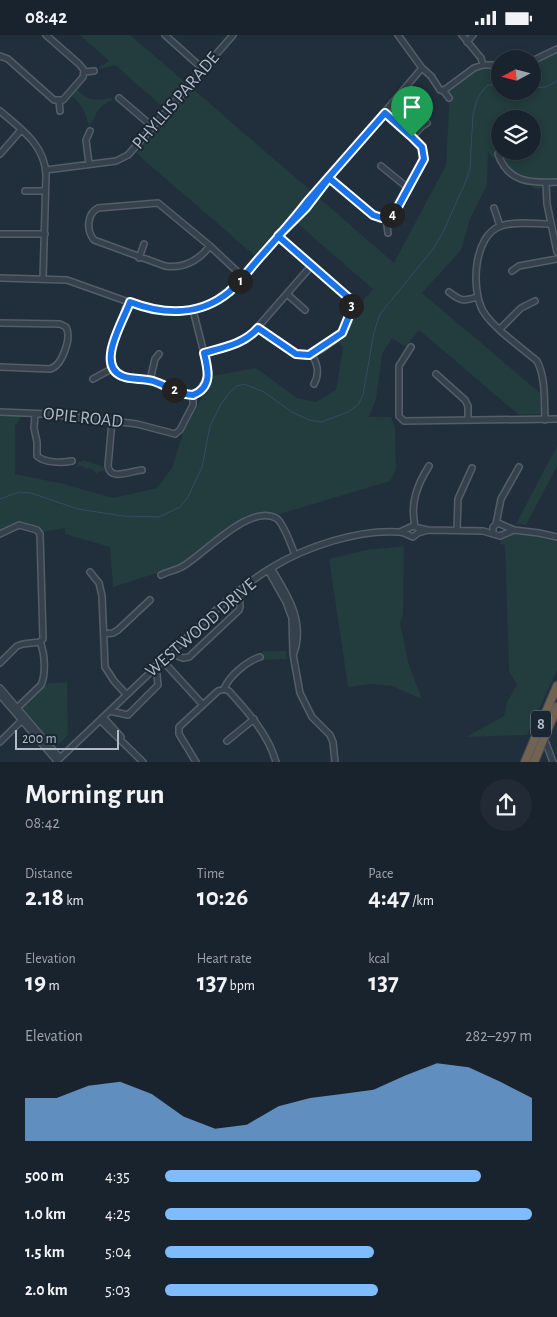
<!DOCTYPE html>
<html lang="en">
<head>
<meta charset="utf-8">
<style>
  body { margin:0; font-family:"Alegreya Sans",sans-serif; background:#222b35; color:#f1f3f6; height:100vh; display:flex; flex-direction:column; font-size:19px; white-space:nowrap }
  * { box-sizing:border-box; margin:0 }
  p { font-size:16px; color:#9fa4aa }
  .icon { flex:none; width:28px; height:28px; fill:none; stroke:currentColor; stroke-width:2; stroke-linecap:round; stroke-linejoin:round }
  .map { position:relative; height:727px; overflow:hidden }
  .details { display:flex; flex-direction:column; background:#19232d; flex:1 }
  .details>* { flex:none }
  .needle { width:32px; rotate:263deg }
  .fabs { position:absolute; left:491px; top:15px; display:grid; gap:10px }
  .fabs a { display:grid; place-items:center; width:50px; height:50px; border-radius:50%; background:#19232d; box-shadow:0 2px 8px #0003,0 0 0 1px #374049; font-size:25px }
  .scale { position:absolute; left:15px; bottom:12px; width:104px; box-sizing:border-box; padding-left:5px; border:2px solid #b0bbc8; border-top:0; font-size:14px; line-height:18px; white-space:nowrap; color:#b0bbc8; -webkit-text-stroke:4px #1a2631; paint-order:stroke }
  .pin { position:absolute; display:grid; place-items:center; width:42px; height:42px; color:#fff; margin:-51px -21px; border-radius:50% 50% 50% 0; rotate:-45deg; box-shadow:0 0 5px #0007 }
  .pin .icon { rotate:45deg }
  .km { position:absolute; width:25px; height:25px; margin:-12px; border-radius:50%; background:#222; color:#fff; font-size:14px; line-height:25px; text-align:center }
  .round { display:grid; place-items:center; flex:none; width:52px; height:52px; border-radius:26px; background:#222b35 }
  .head { display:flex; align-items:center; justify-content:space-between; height:85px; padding:0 25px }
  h1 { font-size:28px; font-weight:600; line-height:38px }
  .stats { display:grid; grid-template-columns:repeat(3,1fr); gap:8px; height:85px; padding:5px 25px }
  .stats div { display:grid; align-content:center }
  .stats b { font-size:25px; font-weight:600 }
  .stats small { font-size:14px; font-weight:400 }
  .stats p { font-size:14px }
  .chart { height:140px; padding:10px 25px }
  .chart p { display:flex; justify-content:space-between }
  .chart svg { width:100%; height:90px; margin-top:5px; fill:#7fbcfe; opacity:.7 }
  ul { padding:0 25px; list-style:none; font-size:16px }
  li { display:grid; grid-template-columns:80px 60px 1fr; align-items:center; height:38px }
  li i { height:12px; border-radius:6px; background:#7fbcfe }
  .status { display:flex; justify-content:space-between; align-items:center; height:35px; padding:0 25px; background:#19232d; direction:ltr }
  .status svg { height:14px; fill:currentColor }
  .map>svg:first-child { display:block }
</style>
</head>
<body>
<div class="status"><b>08:42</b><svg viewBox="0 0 49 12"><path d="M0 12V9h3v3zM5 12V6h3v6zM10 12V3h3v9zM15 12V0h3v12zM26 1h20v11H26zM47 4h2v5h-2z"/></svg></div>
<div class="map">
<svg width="557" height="727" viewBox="0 0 557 727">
  <rect width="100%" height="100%" fill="#212f3c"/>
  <path fill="#233c3d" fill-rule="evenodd" d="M80 0H130L186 48 164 73 115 30 100 34 99 32 109 26Z
    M557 18V151L536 154 510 142 488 117 487 150 470 184 461 215 422 258 540 358 541 377 539 379 519 380 419 295 406 312 392 303 382 319 376 364 369 382H391L395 393 396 434 390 446 280 479 268 477 257 479 241 487 203 512 183 529 158 539 157 538 113 552 110 512 65 499V493L40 497C24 485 17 488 0 496V379L20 380V384L15 391V439L64 449 113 463 157 453 172 433 184 395 209 350 212 341 256 333 297 363 316 367 336 355 343 312 337 307C351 298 359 276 352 261L361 268 373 254 297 188 318 162 394 228 446 130 450 56C467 41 476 30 500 32V56H532L533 28ZM500 84H532V116H500Z
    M192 53 311 156 255 221 136 118Z
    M77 55C92 68 94 65 112 63L113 65C99 70 96 78 91 90H89C85 78 82 69 72 61Z
    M557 411V431L526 490 516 489Z
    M83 425 104 432V436L98 437 97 439 90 433 87 434 82 431 76 432 79 426 82 427Z
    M511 498 531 500 557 507V635L527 700 466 702 504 681 507 667 517 650 509 636 505 510 500 509 502 502Z
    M404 511 403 580 400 588 409 630 422 664 392 651 370 649 348 652 329 524 366 515Z
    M263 616H286V621L289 624 263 625Z
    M67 647 68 700 58 710 50 706 22 674V672L48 648Z"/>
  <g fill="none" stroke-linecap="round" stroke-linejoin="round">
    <path stroke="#334c64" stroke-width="1" d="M532 53 546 52 557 46
      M0 464 19 457 31 458 78 474 123 481 159 482 180 472 188 462 202 432 210 391 221 369 230 357 237 351 244 349 264 357 292 377 309 385 321 387 348 377 358 370 363 360 374 297 380 279 433 214 442 199 466 146 470 133 473 79 478 62 484 54 488 50H500"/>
    <defs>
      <path id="minor" d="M165 0 203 34
        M398 0 422 33 432 42
        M462 0 481 23 483 30
        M467 7 473 0
        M0 21 8 24 54 65H63L83 42 84 35 79 29 46 0
        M532 26 557 14
        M84 37 94 36
        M431 41 440 55 443 56
        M443 55 449 63
        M443 56 474 33 483 30H500
        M119 63 153 92
        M59 66 60 76
        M0 76C21 94 45 110 46 140L43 244
        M412 102 422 91 427 88
        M0 119 21 95
        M498 119C508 148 531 148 557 147
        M89 129 86 105 90 96
        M381 131 408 153
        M46 135 116 126 128 120 233 0
        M329 143 376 182H388L396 177 421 129 424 118 420 109 385 78
        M546 148 547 169 557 217
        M25 156H45
        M314 160 422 33
        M494 173 500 191
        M386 183 388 198
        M0 199H45
        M210 211C198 226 184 234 165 231L94 205C86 195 87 179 98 173L158 168 210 211 243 242
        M139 223 144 209
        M512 236 519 231 557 224
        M0 243 67 245 151 275 174 277 195 274 214 267 233 252 284 194 306 173 316 158
        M449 257C462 267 463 266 477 262
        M287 259 305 275
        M128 266 110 319C109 325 110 332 115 337 124 345 138 342 149 345 164 348 178 360 193 360
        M0 288 60 289 66 292C72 303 62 331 50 334L0 332
        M258 293 295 319 306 321C317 318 332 308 340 300 350 291 355 270 346 260L278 201
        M500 294 521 273 535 266
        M411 312 399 331V381L404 386 557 384
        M204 318 233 310 250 301 312 230
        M311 319C318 329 320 338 314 349
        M436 339 465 365 468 371V385
        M93 344 113 333
        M150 345 155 324 159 319
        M0 377 49 379 112 386 137 389 175 399
        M35 379 34 393 37 407V421C45 428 62 428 72 426
        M545 385C544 365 546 343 537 326 522 313 493 293 483 276 471 255 473 200 501 191 515 186 535 189 550 189
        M112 386 108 431C110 446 130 436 142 435
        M175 399 180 395 193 370V360L201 354 209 338 193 275
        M496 489 501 464 519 432
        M415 491C410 468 417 450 429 431
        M457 495 458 464 472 433
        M400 497 413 491 418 493 428 495 483 496 500 501 514 495
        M493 498V492L498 488 514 495 539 498 557 502
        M0 499 19 490 37 495 40 499 43 604 40 607 23 609 17 611 0 628
        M271 533C287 559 305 586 294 618
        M268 535 286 567 292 583 293 619 300 658 312 682 330 700 333 707 335 727
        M90 537 99 548 102 561 105 632 114 646 126 659
        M161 540C169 536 178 535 185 530 207 516 250 469 276 483 283 487 292 512 295 520
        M104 599 113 598 118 595 150 565
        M169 618 183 623 189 622 239 575 240 572 239 555
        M162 625 203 670
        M0 653 60 723
        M224 654 229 656C248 677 268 699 276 727
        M0 660 57 726
        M15 675 41 650C46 639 45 618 40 607
        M110 676 128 680 158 650 156 631
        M103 682 121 702
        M100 685 143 727
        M544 703 553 727
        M227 706 254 684
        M0 707 23 684
        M56 727 216 575C233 560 251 545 271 533 305 512 358 494 399 497 404 497 408 500 413 502L418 498 428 495
        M196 727 179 699V692L218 656 224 654C229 641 247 626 260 622"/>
      <path id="highway" d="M525 727 557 651
        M534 727 557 672"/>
    </defs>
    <use href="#minor" stroke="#535e6a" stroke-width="8"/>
    <use href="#highway" stroke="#404b57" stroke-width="10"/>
    <use href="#minor" stroke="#35414c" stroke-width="5"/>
    <use href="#highway" stroke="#726251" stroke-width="8"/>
  </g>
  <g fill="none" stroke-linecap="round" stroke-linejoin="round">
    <defs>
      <path id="route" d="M412 102 385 78 307 167C293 185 278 202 262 220 251 232 241 246 229 257 200 281 164 280 130 267 124 285 95 330 122 341 131 345 143 343 153 346 166 350 179 360 193 360 213 352 208 334 204 318 225 312 244 309 258 293L296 319 309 320 342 298 351 276 350 264 278 201 306 173 329 143 373 180 382 183 394 179 424 124 422 112 412 102"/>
    </defs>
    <use href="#route" stroke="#fff" stroke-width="10"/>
    <use href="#route" stroke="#1a73e8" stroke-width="6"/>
  </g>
  <g text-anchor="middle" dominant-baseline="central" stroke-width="4" stroke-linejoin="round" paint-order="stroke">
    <rect fill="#1a2631" stroke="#838e9b" stroke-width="1" x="531" y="675.5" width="20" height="27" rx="4"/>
    <g font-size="16" font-weight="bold" fill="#b0bbc8">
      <text x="541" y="689">8</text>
    </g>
    <g font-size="18" fill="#b0bbc8" stroke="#1a2631">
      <text transform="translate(176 66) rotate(-49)">PHYLLIS PARADE</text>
      <text transform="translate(83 383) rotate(6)">OPIE ROAD</text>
      <text transform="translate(201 593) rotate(-41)">WESTWOOD DRIVE</text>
    </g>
  </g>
</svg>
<div class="fabs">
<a><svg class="needle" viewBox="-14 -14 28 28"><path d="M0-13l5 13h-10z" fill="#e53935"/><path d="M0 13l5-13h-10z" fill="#9fa4aa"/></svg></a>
<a><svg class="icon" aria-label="layers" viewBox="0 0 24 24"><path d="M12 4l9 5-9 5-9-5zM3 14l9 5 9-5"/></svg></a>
</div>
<div class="scale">200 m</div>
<div class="pin" style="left:412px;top:102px;background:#1e9e55"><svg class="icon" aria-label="arrive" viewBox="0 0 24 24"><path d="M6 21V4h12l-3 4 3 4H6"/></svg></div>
<b class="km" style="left:240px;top:246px">1</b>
<b class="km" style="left:174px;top:355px">2</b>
<b class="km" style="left:351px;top:271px">3</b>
<b class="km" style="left:392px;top:180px">4</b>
</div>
<section class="details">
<div class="head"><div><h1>Morning run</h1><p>08:42</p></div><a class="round"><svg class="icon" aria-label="share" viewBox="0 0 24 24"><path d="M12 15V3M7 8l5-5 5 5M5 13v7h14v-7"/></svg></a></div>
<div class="stats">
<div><p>Distance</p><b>2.18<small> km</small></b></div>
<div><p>Time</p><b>10:26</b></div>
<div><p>Pace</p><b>4:47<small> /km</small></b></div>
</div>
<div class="stats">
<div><p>Elevation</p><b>19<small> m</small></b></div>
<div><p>Heart rate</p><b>137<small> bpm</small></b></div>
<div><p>kcal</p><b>137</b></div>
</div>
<div class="chart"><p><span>Elevation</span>282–297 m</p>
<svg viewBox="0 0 160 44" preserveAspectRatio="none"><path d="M0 44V23L10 23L20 17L30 15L40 21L50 32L60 38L70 36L80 27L90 23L100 21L110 19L120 12L130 6L140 8L150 15L160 23V44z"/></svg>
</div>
<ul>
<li><b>500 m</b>4:35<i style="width:86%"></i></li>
<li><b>1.0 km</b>4:25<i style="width:100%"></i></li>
<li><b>1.5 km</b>5:04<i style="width:57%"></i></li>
<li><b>2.0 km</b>5:03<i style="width:58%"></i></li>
</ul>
</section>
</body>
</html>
